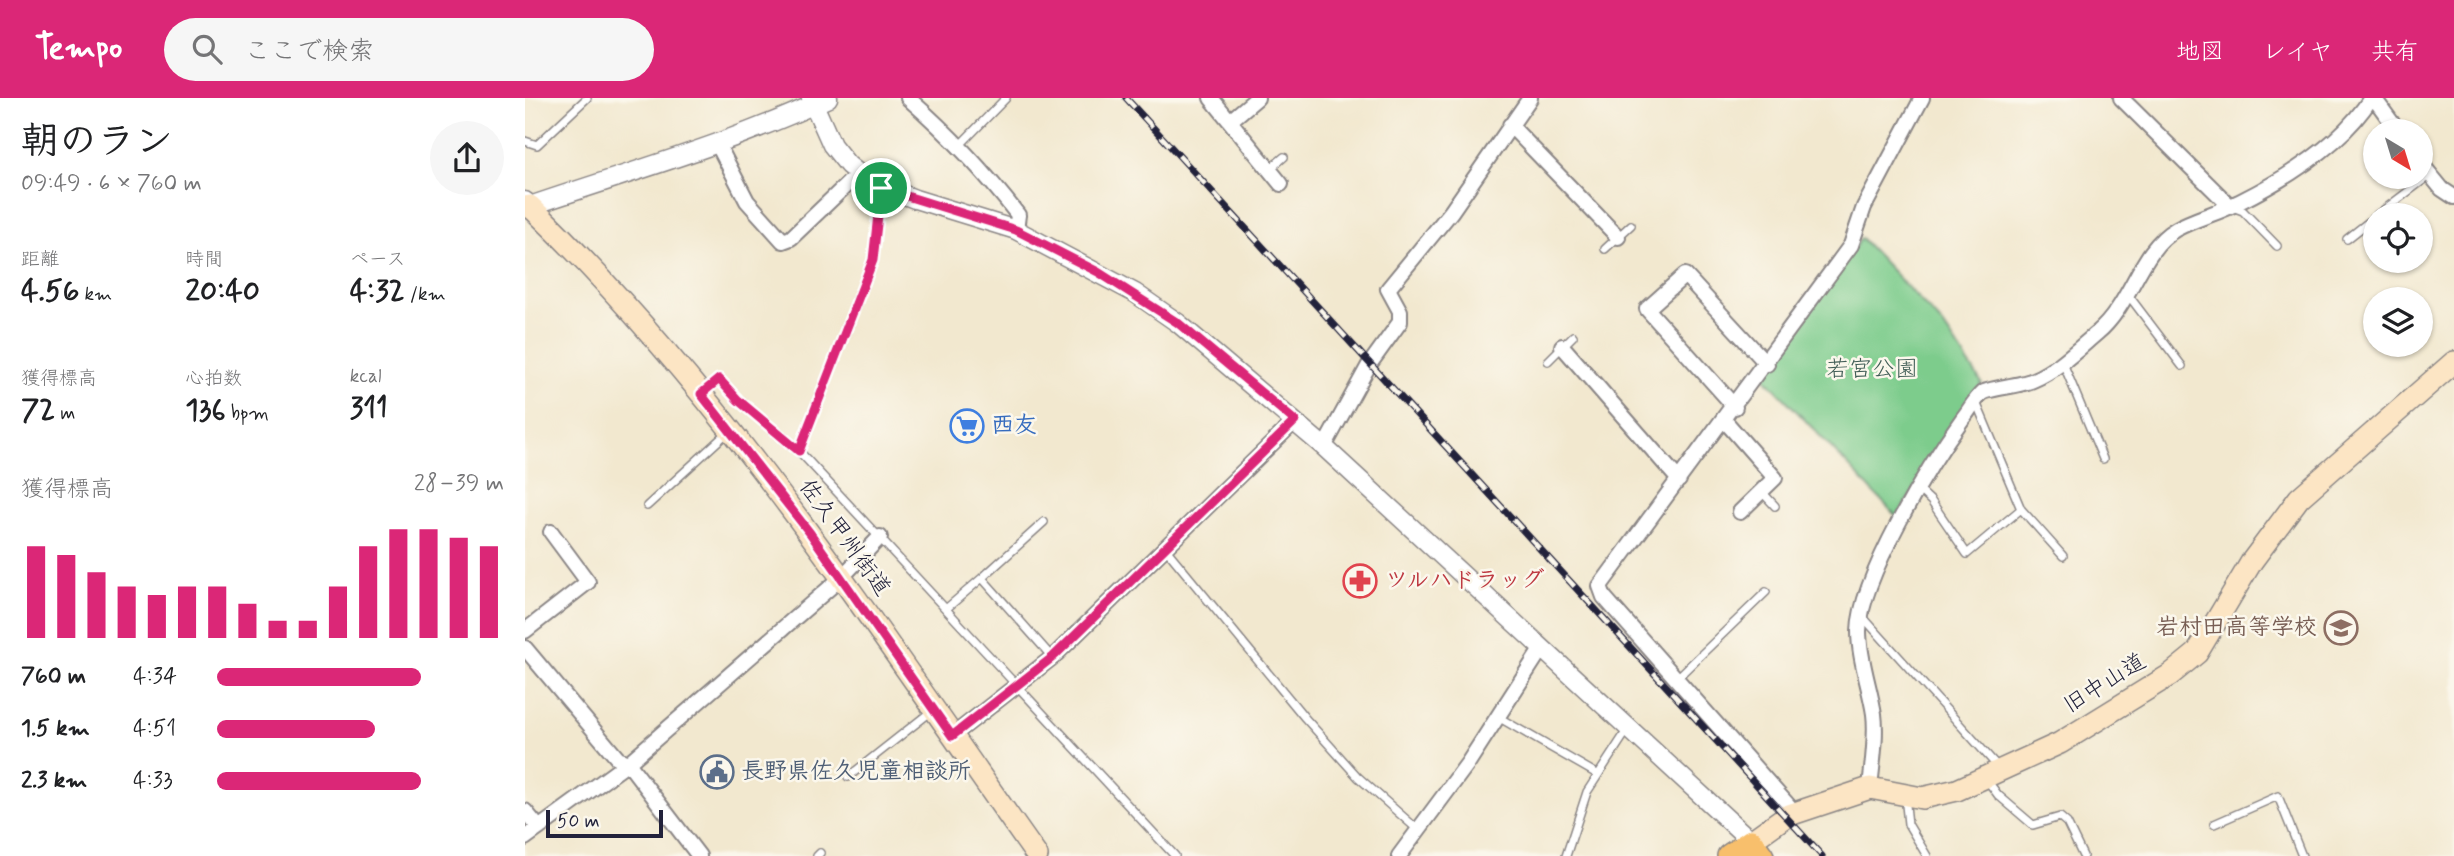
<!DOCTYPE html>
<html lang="ja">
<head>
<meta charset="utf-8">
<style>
  body { margin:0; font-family:Mynerve,"Klee One",sans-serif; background:#f6f6f6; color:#202124; height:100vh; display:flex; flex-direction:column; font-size:26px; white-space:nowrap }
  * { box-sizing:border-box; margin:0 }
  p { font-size:23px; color:#757577 }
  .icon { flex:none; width:38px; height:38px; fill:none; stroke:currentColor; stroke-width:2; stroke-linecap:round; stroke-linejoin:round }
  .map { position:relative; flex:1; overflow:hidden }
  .side { display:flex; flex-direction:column; background:#fff; width:525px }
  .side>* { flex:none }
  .needle { width:46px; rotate:142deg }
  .controls { position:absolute; left:1838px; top:21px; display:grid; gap:14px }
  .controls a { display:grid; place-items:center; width:70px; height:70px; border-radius:50%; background:#fff; box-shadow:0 2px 5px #0004; font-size:35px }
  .scale { position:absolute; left:21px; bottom:18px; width:117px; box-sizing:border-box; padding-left:7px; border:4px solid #22223b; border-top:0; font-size:19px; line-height:24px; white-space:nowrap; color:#22223b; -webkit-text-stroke:5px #fbf7ec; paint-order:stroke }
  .pin { position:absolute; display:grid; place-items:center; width:60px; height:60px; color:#fff; margin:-30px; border:4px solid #fff; border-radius:50%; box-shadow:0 2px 7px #0007 }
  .round { display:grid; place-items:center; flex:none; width:74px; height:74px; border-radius:37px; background:#f6f6f6 }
  .summary { display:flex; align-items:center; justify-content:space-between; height:119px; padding:0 21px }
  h1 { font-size:38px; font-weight:800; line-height:52px }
  .stats { display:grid; grid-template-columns:repeat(3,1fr); gap:10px; height:119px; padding:7px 21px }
  .stats div { display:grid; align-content:center }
  .stats b { font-size:30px; font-weight:800 }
  .stats small { font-size:19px; font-weight:400 }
  .stats p { font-size:19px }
  .chart { height:196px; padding:14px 21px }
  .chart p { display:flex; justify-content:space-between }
  .chart svg { width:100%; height:126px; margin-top:7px; stroke:#db2777; stroke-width:6 }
  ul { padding:0 21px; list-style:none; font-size:23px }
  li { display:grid; grid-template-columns:112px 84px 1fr; align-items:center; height:52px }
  li i { height:18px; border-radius:9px; background:#db2777 }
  header { display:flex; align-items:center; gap:42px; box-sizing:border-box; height:98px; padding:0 35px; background:#db2777; color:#fff }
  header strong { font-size:33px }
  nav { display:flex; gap:38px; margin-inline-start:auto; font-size:24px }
  .search { width:490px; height:63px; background:#f6f6f6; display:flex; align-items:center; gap:18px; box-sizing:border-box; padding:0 24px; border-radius:38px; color:#757577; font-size:26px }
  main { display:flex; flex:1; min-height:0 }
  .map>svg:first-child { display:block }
</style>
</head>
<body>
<header>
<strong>Tempo</strong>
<div class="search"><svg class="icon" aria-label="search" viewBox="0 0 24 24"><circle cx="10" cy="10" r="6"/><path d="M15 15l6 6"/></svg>ここで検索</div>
<nav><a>地図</a><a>レイヤ</a><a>共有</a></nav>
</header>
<main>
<section class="side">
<div class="summary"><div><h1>朝のラン</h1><p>09:49 · 6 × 760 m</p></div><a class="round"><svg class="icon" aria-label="share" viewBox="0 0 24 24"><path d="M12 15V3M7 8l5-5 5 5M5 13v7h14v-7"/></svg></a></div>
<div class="stats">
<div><p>距離</p><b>4.56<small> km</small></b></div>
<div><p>時間</p><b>20:40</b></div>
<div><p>ペース</p><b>4:32<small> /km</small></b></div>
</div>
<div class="stats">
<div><p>獲得標高</p><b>72<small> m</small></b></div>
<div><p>心拍数</p><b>136<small> bpm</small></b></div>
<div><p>kcal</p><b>311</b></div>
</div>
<div class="chart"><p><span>獲得標高</span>28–39 m</p>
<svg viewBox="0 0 160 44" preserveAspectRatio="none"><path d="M5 44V12M15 44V15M25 44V21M35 44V26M45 44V29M55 44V26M65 44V26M75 44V32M85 44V38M95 44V38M105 44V26M115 44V12M125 44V6M135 44V6M145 44V9M155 44V12"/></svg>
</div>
<ul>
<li><b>760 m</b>4:34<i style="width:71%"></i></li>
<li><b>1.5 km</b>4:51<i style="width:55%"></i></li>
<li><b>2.3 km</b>4:33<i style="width:71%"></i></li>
</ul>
</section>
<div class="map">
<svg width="1929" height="758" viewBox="0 0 1929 758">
  <rect width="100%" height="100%" fill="#fbf7ec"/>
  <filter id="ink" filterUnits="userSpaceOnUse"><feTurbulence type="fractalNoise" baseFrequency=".0143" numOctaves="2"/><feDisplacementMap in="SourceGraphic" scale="14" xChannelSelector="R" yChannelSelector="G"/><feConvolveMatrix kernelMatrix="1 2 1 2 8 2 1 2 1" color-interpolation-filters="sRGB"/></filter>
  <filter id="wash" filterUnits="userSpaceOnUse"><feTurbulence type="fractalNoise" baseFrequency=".00686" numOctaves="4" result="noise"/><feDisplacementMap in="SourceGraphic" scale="28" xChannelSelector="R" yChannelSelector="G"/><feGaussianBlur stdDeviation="1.57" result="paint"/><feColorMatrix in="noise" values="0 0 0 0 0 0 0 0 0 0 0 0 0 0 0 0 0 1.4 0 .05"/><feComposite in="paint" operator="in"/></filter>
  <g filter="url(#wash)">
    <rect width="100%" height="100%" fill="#f2e8cf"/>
    <path fill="#7dcc8c" stroke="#507764" stroke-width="2" d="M1336 140 1418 227 1457 285 1372 419 1239 279Z"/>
  </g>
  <g filter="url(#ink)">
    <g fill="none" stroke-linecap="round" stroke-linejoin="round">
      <defs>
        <path id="service" d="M0 43 12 47 62 0
          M435 47 481 0
          M745 71 759 59
          M1705 108 1718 113 1752 148
          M1852 117 1905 77
          M1822 141 1850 119
          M1080 151 1106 127
          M1604 198 1657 268
          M1023 263 1048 238
          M1538 265 1578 361
          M178 294 194 281 213 302 274 353 650 758
          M1451 304 1496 411 1538 458
          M274 353 348 162 356 90
          M1393 391 1406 403 1442 456 1496 411
          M1237 394 1250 408
          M122 408 203 334
          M519 424 457 480 527 559
          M640 450 780 620 833 679 892 731
          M422 510 457 480
          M1337 518 1474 670
          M1151 581 1241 494
          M973 619 1072 676
          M323 679 408 612
          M1462 682 1473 697 1508 727 1535 719 1542 725 1558 758
          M1380 698 1383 726 1402 758
          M1689 726 1753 698 1777 758
          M292 758 295 755
          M1041 758 1062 694 1103 631"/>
        <path id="minor" d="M383 0C424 36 460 74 493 117L491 132
          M686 0 756 86
          M1596 0 1705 108
          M1849 0 1873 33
          M705 23 732 0
          M985 27 1093 139
          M192 45 222 103 258 143 266 140 333 76
          M1895 64 1917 91 1929 99
          M1037 248 1154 382
          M1210 309 1122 211 1160 177 1242 266
          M1200 323 1250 380 1215 414
          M799 349 844 267 875 224V213L863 191 926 114 1005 0
          M0 533 63 484 26 434
          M0 550 93 661 103 665 174 758
          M427 638 528 559 770 323
          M1345 690C1347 667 1352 639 1349 616 1345 589 1334 561 1334 533 1335 480 1406 364 1438 320 1444 313 1450 301 1457 295 1464 290 1496 288 1508 282 1532 272 1552 252 1572 235 1607 206 1614 152 1651 131 1671 120 1694 115 1714 104 1760 81 1818 45 1846 0
          M0 713 14 730
          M1270 715 1079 499 1075 488 1326 147 1339 109 1397 0
          M0 740 103 665 316 480 355 439
          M874 758 943 665 1017 550"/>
        <path id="tertiary" d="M286 0 307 47 323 67 343 83 390 101 491 132 610 195 653 225 799 349 1226 743
          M0 103 5 108C105 74 207 45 303 0"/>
        <path id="secondary" d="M0 109 5 108C204 300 353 534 512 758
          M1226 743 1261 718 1345 690 1397 700 1432 692 1535 645 1645 577 1672 555 1727 463 1774 400 1929 264"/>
        <path id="primary" d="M1204 758 1226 743 1237 758"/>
      </defs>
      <use href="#service" stroke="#8a8585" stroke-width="10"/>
      <use href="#minor" stroke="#8a8585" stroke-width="18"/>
      <use href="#tertiary" stroke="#8a8585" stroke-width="21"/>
      <use href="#secondary" stroke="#8a8585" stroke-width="24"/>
      <use href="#primary" stroke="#8a8585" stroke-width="26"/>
      <use href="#service" stroke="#fff" stroke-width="7"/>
      <use href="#minor" stroke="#fff" stroke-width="14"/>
      <use href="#tertiary" stroke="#fff" stroke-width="18"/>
      <use href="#secondary" stroke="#fce5c4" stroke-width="21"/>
      <use href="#primary" stroke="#f8bf6c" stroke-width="23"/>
      <defs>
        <path id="rail" d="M601 0 1297 758"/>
      </defs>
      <use href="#rail" stroke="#22223b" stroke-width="7"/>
      <use href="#rail" stroke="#fbf7ec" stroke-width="4.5" stroke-dasharray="13" stroke-linecap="butt"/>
    </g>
  </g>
  <g fill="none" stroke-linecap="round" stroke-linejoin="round" filter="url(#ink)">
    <defs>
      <path id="route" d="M356 90 491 132 573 174 653 225 770 323 528 559 427 638 285 435 176 296 194 281 213 302 274 353 348 162Z"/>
    </defs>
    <use href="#route" stroke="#fff" stroke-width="14"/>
    <use href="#route" stroke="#db2777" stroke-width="9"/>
  </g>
  <defs>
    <symbol id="supermarket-ring" viewBox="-11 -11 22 22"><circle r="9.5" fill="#fbf7ec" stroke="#3f7fe0" stroke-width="1.5"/><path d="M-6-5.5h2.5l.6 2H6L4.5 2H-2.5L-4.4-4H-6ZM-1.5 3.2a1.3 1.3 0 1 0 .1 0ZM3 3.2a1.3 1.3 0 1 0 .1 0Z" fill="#3f7fe0"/></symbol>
    <symbol id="pharmacy-ring" viewBox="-11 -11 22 22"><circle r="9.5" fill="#fbf7ec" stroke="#e0444e" stroke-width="1.5"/><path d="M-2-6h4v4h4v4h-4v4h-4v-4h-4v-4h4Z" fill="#e0444e"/></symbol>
    <symbol id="school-ring" viewBox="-11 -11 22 22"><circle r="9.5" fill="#fbf7ec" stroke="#8d6e63" stroke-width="1.5"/><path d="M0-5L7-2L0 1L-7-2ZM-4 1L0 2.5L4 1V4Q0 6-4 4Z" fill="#8d6e63"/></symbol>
    <symbol id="civic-ring" viewBox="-11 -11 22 22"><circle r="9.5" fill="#fbf7ec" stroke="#5c6f8a" stroke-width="1.5"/><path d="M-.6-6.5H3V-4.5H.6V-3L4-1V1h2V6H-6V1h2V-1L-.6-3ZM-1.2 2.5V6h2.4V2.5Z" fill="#5c6f8a"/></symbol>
  </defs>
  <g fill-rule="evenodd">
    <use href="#supermarket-ring" x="423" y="309" width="38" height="38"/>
    <use href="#pharmacy-ring" x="816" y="464" width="38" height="38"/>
    <use href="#school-ring" x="1797" y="511" width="38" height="38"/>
    <use href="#civic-ring" x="173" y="655" width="38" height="38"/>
  </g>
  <g text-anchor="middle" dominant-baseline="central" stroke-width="5" stroke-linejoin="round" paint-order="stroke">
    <g font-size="23" fill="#425e57" stroke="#fbf7ec">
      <text x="1347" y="272">若宮公園</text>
    </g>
    <g font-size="23" font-weight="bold" fill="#366cbe" stroke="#fbf7ec" text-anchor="start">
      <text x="466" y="328">西友</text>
    </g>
    <g font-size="23" fill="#22223b" stroke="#fbf7ec">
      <text transform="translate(319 440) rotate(54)">佐久甲州街道</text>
      <text transform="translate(1580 586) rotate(-32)">旧中山道</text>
    </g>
    <g font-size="23" font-weight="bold" fill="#be3a42" stroke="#fbf7ec" text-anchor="start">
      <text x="860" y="483">ツルハドラッグ</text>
    </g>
    <g font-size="23" font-weight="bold" fill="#785e54" stroke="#fbf7ec" text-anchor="end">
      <text x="1792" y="530">岩村田高等学校</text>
    </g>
    <g font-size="23" font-weight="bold" fill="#4e5e75" stroke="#fbf7ec" text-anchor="start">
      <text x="216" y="674">長野県佐久児童相談所</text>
    </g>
  </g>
</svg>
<div class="controls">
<a><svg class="needle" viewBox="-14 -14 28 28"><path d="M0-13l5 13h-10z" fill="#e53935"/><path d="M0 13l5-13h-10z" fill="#757577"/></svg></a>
<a><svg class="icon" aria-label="locate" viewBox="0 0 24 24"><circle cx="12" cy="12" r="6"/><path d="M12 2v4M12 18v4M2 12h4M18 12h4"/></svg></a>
<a><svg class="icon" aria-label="layers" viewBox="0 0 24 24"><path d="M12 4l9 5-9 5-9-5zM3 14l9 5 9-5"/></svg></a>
</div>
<div class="scale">50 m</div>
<div class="pin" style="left:356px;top:90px;background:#1e9e55"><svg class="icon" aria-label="arrive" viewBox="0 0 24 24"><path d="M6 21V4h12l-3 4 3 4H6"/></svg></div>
</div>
</main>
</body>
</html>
